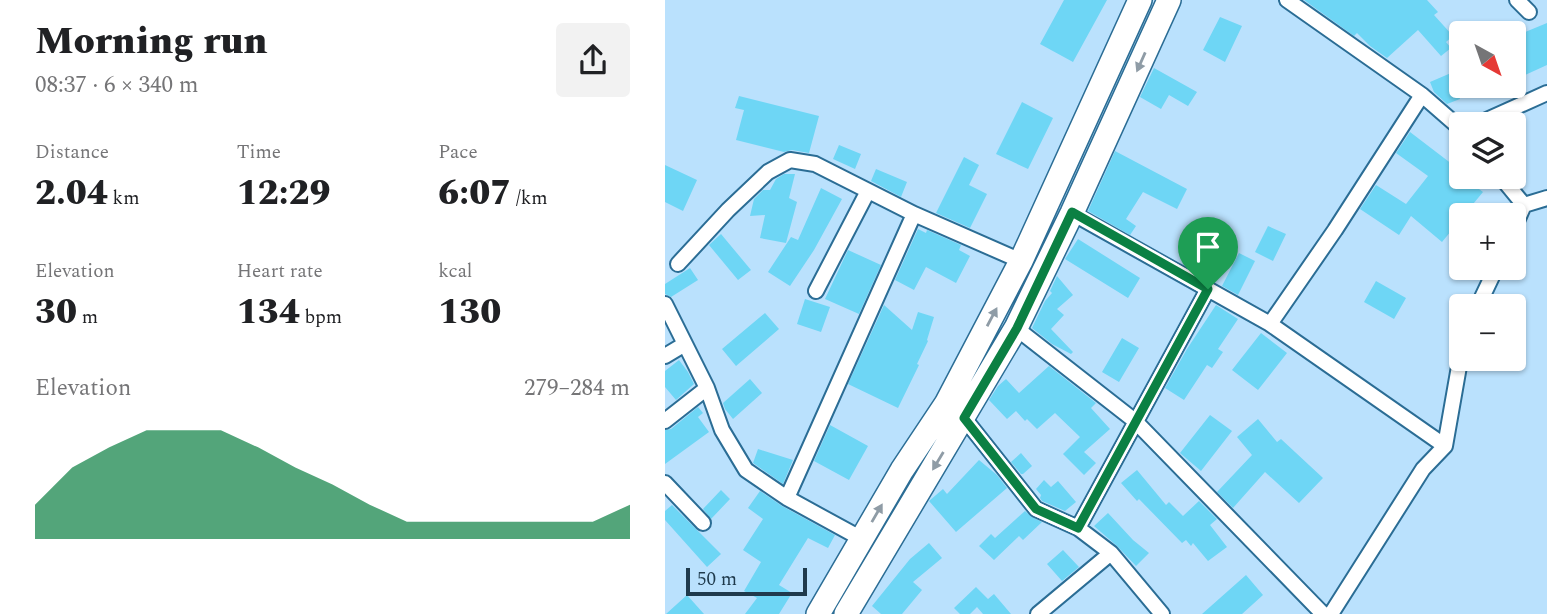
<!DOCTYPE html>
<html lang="en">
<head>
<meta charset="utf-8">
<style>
  body { margin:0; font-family:Spectral,serif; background:#f2f2f2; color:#202124; height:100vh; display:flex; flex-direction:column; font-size:26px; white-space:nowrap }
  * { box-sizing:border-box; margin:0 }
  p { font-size:23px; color:#757577 }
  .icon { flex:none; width:38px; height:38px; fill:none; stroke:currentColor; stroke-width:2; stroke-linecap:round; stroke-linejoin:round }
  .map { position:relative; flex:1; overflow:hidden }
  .panel { display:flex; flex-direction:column; background:#fff; width:665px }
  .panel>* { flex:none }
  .needle { width:46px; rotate:140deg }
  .controls { position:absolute; left:784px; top:21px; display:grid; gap:14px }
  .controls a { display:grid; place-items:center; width:77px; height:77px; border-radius:7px; background:#fff; box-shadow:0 2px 5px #0004; font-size:35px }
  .scale { position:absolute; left:21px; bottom:18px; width:121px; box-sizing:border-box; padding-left:7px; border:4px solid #1f3a4c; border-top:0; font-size:19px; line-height:24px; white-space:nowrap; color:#1f3a4c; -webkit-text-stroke:5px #bae1fd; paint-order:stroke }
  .pin { position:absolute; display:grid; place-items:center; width:60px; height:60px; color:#fff; margin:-72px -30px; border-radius:50% 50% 50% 0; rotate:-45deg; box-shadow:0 0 7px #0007 }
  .pin .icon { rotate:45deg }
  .round { display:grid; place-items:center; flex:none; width:74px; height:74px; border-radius:7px; background:#f2f2f2 }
  .summary { display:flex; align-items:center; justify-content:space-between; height:119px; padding:0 35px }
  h1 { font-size:38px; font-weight:800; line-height:52px }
  .figures { display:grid; grid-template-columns:repeat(3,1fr); gap:10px; height:119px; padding:7px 35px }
  .figures div { display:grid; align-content:center }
  .figures b { font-size:35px; font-weight:800 }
  .figures small { font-size:19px; font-weight:400 }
  .figures p { font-size:19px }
  .chart { height:196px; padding:14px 35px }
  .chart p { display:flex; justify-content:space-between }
  .chart svg { width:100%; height:126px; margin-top:7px; fill:#0b8043; opacity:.7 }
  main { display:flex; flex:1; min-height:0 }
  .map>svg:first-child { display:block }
</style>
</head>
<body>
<main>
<section class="panel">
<div class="summary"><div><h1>Morning run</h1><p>08:37 · 6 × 340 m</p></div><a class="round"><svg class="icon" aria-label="share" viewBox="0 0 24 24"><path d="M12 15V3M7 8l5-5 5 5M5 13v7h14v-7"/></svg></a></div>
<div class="figures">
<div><p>Distance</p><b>2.04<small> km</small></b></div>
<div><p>Time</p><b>12:29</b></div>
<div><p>Pace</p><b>6:07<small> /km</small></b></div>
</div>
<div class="figures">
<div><p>Elevation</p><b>30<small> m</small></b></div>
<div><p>Heart rate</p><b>134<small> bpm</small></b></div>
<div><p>kcal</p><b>130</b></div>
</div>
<div class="chart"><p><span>Elevation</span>279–284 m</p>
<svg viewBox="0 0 160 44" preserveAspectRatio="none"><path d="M0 44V32L10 19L20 12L30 6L40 6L50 6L60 12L70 19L80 25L90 32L100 38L110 38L120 38L130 38L140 38L150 38L160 32V44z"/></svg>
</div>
</section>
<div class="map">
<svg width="882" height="614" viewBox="0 0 882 614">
  <rect width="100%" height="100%" fill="#bae1fd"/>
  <path fill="#6ed6f5" d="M399 0H442L408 62 375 44Z
    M639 0H762L773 12 769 15 788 36 781 42 786 48 776 56 753 30 722 58 705 46 692 33 689 36Z
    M555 17 577 26 560 62 538 50Z
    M882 23V65L849 80V42L859 37 858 33Z
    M489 68 532 92 523 106 504 95 496 109 475 97Z
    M786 73 795 99 782 104 769 92 765 82Z
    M74 96 154 116 144 153 127 150 119 152 71 140 79 110 70 108Z
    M357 102 388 118 363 169 331 154Z
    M745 132 796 171V177H798L818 192 799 215H796V219L777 242 746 216 734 235 695 209 711 185 741 204 763 176 731 153Z
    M174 145 196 154 190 169 168 159Z
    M450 151 522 189 512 209 478 192 461 219 471 226 465 235 423 211Z
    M299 157 314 165 304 185 322 194 305 228 271 213Z
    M0 165 32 180 18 211 0 202Z
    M211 169 242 182 236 197 206 181Z
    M119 174H130L124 198 132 202 121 243 95 238 100 215 85 216 89 199 98 190H105L111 179Z
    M156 188 177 199 149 250 125 286 103 272 126 237 133 240Z
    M603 226 621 234 608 261 590 252Z
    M253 229 261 233 262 230 296 245 294 250 305 256 291 283 261 267 249 290 230 280Z
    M56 234 86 270 73 280 44 245Z
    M413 239 475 278 463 298 400 259Z
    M183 250 216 265 194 314 160 299Z
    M574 253 590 261 573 295 557 286Z
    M25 268 33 280 6 297 0 294V284Z
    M392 276 408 295 392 309 399 315 386 329 408 352 406 354 387 344 367 328 380 301 387 293 385 291Z
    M711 281 741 298 729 319 699 302Z
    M140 299 165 307 156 332 132 324Z
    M219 305 247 330 253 312 269 317 262 340 263 341 252 364 254 365 233 408 183 384Z
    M551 305 573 319 553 349 558 352 547 368 542 365 519 400 500 388 522 349Z
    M100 313 114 329 71 366 57 349Z
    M596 333 622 353 593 390 567 370Z
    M457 338 474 348 454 382 437 372Z
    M14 360 23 372 29 384 11 400 0 387V371Z
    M384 366 431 403 426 408 445 429 419 452 431 463 419 475 398 454 415 437 390 413 372 429 362 419 360 421 351 411 342 419 324 400 333 386 341 379 354 393Z
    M85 379 97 393 68 419 60 409 58 403Z
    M33 407 38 413 33 417 44 432 0 464V430L6 429Z
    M545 415 567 431 536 471 515 453Z
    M593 419 612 442 616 439 658 478 634 503 600 472 568 508 552 492 587 455 572 437Z
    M165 425 203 446 184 480 149 461Z
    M93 449 128 460 118 484 88 463Z
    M356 453 367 466 358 474H356L346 462Z
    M314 460 332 475 342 488 291 532 264 501 278 489 282 494Z
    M472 470 501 505 504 502 518 516 534 501 552 519 545 525 562 547 543 561 528 543 526 546 521 540 517 543 474 499 472 501 456 483Z
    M379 480 386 487 393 481 411 502 400 511 377 501 375 498 376 495 371 489Z
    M56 490 65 499 46 519 38 509Z
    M95 491 117 506 170 535 163 548 143 538 114 585 127 593 114 614H80L92 598 79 591 96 562 78 550 98 519 83 508Z
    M7 505 56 554 42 567 0 520V511Z
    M360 511 367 517 377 522 358 540 354 536 329 560 314 546 326 534 330 538Z
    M443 513 468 540 484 553 471 566 452 546 429 526Z
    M264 543 277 558 248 582 257 590 237 614H216L207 606 245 559Z
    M398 550 414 567 397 581 382 564Z
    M581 575 598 595 577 614H537Z
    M311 587 323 599 329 594 346 614H318L312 607 305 614H295L289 608Z
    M22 595 39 614H1Z"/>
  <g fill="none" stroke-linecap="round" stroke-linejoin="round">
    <defs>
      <path id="minor" d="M622 0 757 95 796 129
        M852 0 864 12
        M813 124 882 93
        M836 177 859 205 849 228
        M859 205 882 198
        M407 213 605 324 670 230 757 95
        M13 264 63 210 103 172 125 160 150 164 249 214 356 261
        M151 291 203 191
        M0 304 42 388 57 430 81 470 122 498 197 539
        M813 306 831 268
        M605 324 780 446
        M351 328 470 421 658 614
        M0 356 20 344
        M299 418 371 509 413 528 446 553 497 614
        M0 421 42 388
        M0 483 38 523
        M122 498 249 214
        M413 528 543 289
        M373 614 446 553
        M666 614 758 469 780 446 796 355"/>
      <path id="primary" d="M153 614 237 470 281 404 356 261 475 0
        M181 614 351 328 407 213 504 0"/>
    </defs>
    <use href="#minor" stroke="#2b6d95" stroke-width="18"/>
    <use href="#primary" stroke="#2b6d95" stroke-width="26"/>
    <use href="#minor" stroke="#fff" stroke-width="14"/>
    <use href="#primary" stroke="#fff" stroke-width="23"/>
  </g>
  <defs><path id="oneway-solid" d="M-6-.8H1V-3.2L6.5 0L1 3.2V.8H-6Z" transform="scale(1.75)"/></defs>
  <g fill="#8f9ca6">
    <use href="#oneway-solid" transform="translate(476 62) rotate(114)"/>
    <use href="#oneway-solid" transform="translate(327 317) rotate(-62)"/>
    <use href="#oneway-solid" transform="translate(273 461) rotate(121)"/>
    <use href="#oneway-solid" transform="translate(212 513) rotate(-60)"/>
  </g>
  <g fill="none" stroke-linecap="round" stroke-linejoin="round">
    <defs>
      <path id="route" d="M407 212 543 289 413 528 371 509 299 418 352 328Z"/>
    </defs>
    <use href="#route" stroke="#fff" stroke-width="14"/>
    <use href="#route" stroke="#0b8043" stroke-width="9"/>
  </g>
</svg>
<div class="controls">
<a><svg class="needle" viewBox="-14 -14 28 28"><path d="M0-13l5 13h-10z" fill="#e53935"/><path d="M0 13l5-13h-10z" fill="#757577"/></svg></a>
<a><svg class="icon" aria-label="layers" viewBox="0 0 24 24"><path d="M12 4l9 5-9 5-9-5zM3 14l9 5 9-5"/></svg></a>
<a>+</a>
<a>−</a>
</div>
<div class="scale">50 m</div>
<div class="pin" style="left:543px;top:289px;background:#1e9e55"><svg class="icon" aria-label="arrive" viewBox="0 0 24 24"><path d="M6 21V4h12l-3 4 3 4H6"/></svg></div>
</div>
</main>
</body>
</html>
